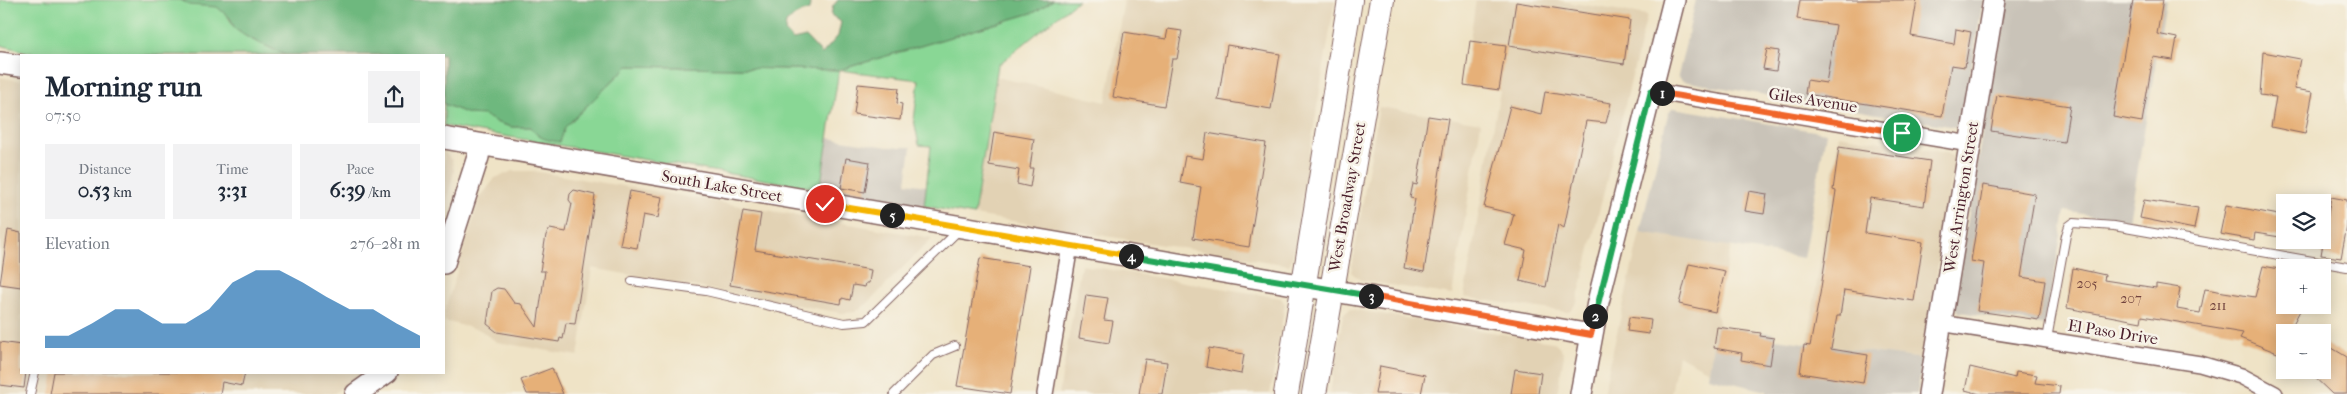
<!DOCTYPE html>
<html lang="en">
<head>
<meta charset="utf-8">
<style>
  body { margin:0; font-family:"IM FELL French Canon",serif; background:#f2f2f3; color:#1f2937; height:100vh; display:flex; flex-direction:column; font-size:19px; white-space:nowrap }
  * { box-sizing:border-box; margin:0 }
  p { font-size:16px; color:#747a83 }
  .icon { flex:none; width:28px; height:28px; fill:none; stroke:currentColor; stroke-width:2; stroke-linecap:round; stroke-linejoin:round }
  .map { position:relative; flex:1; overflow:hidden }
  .drawer { position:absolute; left:20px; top:54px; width:425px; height:320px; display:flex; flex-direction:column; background:#fff; border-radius:0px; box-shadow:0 2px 12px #0003 }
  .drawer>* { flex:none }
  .buttons { position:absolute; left:2276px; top:194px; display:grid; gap:10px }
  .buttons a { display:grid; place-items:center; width:55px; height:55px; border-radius:0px; background:#fff; box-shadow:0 2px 12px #0003; font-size:25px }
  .pin { position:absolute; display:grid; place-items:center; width:42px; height:42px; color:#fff; margin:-21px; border:2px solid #fff; border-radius:50%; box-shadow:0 1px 5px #0007 }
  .km { position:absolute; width:25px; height:25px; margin:-12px; border-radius:50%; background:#222; color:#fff; font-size:14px; line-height:25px; text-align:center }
  .round { display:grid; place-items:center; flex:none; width:52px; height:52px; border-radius:0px; background:#f2f2f3 }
  .head { display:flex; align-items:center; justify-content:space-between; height:85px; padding:0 25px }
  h1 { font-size:28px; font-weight:700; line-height:38px }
  .figures { display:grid; grid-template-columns:repeat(3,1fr); gap:8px; height:85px; padding:5px 25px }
  .figures div { display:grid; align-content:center; border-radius:0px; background:#f2f2f3; text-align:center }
  .figures b { font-size:21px; font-weight:700 }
  .figures small { font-size:14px; font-weight:400 }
  .figures p { font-size:14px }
  .chart { height:140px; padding:10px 25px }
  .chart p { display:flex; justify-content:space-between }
  .chart svg { width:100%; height:90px; margin-top:5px; fill:#1f6fb2; opacity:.7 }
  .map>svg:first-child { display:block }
</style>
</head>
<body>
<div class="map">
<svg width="2347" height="394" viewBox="0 0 2347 394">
  <rect width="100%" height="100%" fill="#f7f3e8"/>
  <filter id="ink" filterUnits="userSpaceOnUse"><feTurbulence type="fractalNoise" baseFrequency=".02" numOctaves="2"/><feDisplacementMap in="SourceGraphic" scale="10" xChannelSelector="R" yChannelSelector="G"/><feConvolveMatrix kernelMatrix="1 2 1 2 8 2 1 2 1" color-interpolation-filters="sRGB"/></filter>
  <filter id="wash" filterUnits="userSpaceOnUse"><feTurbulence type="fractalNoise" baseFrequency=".0096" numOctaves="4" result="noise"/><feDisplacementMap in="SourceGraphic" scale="20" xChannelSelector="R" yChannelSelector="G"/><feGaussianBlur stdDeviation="1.12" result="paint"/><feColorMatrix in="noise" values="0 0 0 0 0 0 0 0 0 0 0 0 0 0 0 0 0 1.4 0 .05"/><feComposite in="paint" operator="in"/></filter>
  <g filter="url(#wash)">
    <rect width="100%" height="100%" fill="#efe3c6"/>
    <path fill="#e2d2b4" d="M1124 0H1335L1292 259 1289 265 974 215 996 77 1106 102Z
      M1476 0H1554L1647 15 1577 302 1572 309 1566 312 1464 297 1500 91 1463 85Z
      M0 77 21 81V372L362 373 333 394H0Z
      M1379 107 1481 123 1452 295 1360 280 1351 272Z
      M1839 135 1947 153 1955 158 1923 359 1808 343Z
      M444 152 452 161 454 171 444 212Z
      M513 171H533L932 238 868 303 855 312 842 313 592 268 578 356 497 342 480 330 444 321V313L480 198 495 178Z
      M1640 232 1731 246 1716 312 1719 326H1716L1709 371 1678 355 1671 394H1603Z
      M1081 265 1281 298 1285 304 1270 394H1059Z
      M1350 309 1552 342 1560 347 1564 355 1557 394H1330L1343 315Z"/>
    <path fill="#c9c3b8" d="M1696 0H1983L1961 125 1955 127 1683 81 1678 76Z
      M2004 0H2166L2129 222 2065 211 2046 325 1959 312 1954 305Z
      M1673 108 1826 133 1803 258 1640 232 1668 114Z
      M828 138 888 147H911L906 183 926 186 924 206 820 189Z
      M1716 326 1775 334V339L1923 359 1917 394H1767V391L1708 377Z"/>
    <path fill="#89d795" stroke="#6a7b60" d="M0 0H181C192 7 206 2 218 7 229 12 230 24 237 30 251 42 270 46 285 55H39L0 45Z
      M1053 0H1078L998 65 974 215 924 206 931 146 919 145 914 120 919 80 839 70 820 189 444 126V104L468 114H484L498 123 512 127H565L628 66 839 70 1035 12Z"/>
    <path fill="#6eb87e" stroke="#5c6c54" d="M181 0H808L810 4 809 10 796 15 786 23 785 31 793 40 806 37 822 54 838 36 841 22 831 15 833 6 838 0H1053L1035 12 839 70 628 66 565 127 560 142C547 140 538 139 531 127H512L498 123 484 115 468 114 444 104V55H285L247 37 235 29 230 18 217 7 189 5Z"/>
    <g id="blocks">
      <path fill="#e6b078" d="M1800 0H1917L1911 36 1954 44 1956 29 1971 32 1965 67 1951 65 1942 116 1805 94 1807 80 1826 83 1836 25 1797 19Z
        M2133 0H2163L2157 34 2177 38 2173 60 2153 57 2142 122 2113 117Z
        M1516 2 1630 20 1624 64 1509 46Z
        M1168 29 1182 31 1177 59H1172L1164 106 1113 97 1124 32 1166 39Z
        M1470 41 1506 46 1499 90 1464 85Z
        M1227 45 1280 54 1271 109 1218 100Z
        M1767 49 1779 51 1776 71 1763 69Z
        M2263 52 2300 59 2294 89 2313 92 2305 134 2271 127 2276 97 2260 95Z
        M858 84 899 88 897 103 902 104 900 120 854 114Z
        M1545 92 1611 103 1606 123 1586 121 1564 228 1558 224 1546 287 1520 281 1526 250 1505 245 1514 214 1484 207 1510 106 1541 114Z
        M1997 95 2070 106 2064 142 1991 131Z
        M1428 116 1448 119 1424 272 1404 268 1415 199 1410 198 1413 184 1417 185Z
        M994 132 1034 139 1030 168H1033L1030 187 1017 184 1019 170 989 165Z
        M1207 133 1266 143 1249 247 1193 238 1201 187 1180 183 1185 156 1203 159Z
        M1839 147 1930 161 1924 206 1870 198 1865 233 1923 242 1914 301 1844 290 1840 316H1837L1831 349 1868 355 1863 383 1800 373 1804 345 1810 346 1820 294 1836 191 1833 190Z
        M846 158 870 162 865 192 841 188Z
        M1983 185 2035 194 2021 277 2045 281 2039 320 1977 311 1984 263 1971 261Z
        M574 190 595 195 575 324 566 323 563 339 560 338 559 342 497 332 487 324 492 291 497 288 504 289 514 303 521 304 537 327 545 271H540L546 235 550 229 566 232 572 204 569 200 570 194Z
        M630 191 662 197 658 218 643 215 637 248 620 245Z
        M1749 191 1767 194 1764 214 1745 211Z
        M2331 197 2347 200V226L2341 258 2321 255Z
        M2144 200 2198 208 2194 229 2140 218Z
        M2226 205 2284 216 2280 237 2255 233 2254 240 2220 234Z
        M743 211 761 214 755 250 871 270 869 283H866L865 287 853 285 850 300 842 298 841 304 730 285Z
        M8 230 21 233V287L0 284Z
        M980 258 1030 266 1010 394 957 386Z
        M1689 264 1725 271 1715 312 1679 304Z
        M2263 266 2285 270V287L2281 305H2303L2293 324 2307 332H2285V356L2240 338 2243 333 2142 316 2141 322 2067 308 2073 268 2105 275 2104 280 2156 288V284L2180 288 2177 309 2200 313 2205 289 2255 297Z
        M1086 295 1108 298 1104 320 1113 321 1109 343 1079 338Z
        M1629 317 1651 320 1649 334 1627 331Z
        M1717 327 1761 333 1760 336 1774 338 1770 365 1741 360 1742 353 1714 348Z
        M0 342 21 345V372H26L24 388 0 385Z
        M2322 342 2347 357V394H2332L2307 370H2322Z
        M1209 348 1244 354 1241 374 1206 367Z
        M1145 359 1167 362 1162 394H1139Z
        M1380 366 1425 375 1421 394H1375Z
        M1970 367 2015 378 2016 372 2037 375 2035 383 2060 386 2059 394H1980L1965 390Z
        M552 368 563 394H527L521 380Z
        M1515 369 1541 373 1538 394H1511Z
        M54 372H245L242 386 222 382 220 394H50Z"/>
    </g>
  </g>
  <g filter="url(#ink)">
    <use href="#blocks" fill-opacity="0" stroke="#846461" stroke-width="1"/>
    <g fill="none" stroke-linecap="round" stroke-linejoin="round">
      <defs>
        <path id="lane" d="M632 281 706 291 844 323 866 321 959 230
          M2047 339 2066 235 2069 226 2073 223 2114 226 2347 267
          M30 394 35 372
          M894 394 933 355 955 346"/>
        <path id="street" d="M1651 91 1970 144
          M1940 323 2200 364 2241 376 2275 394
          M1045 394 1070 246"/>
        <path id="secondary" d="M0 63 21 66
          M444 138 1591 335
          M444 263 478 157 480 145
          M356 394 387 372
          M1581 394 1598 302 1674 0
          M1929 394 1994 0"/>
        <path id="primary" d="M1286 394 1350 0
          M1314 394 1382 0"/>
      </defs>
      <use href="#lane" stroke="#846461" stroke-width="10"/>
      <use href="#street" stroke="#846461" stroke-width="18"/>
      <use href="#secondary" stroke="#846461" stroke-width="24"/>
      <use href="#primary" stroke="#846461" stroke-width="26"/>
      <use href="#lane" stroke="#fff" stroke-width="8"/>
      <use href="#street" stroke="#fff" stroke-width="15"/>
      <use href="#secondary" stroke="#fff" stroke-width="21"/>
      <use href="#primary" stroke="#fff" stroke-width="24"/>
    </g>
  </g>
  <g fill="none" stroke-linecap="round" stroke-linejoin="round" filter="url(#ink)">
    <defs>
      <path id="split-1" d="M1662 93 1902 133"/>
      <path id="split-2" d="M1595 316 1651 91 1662 93"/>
      <path id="split-3" d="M1371 296 1591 335 1595 316"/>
      <path id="split-4" d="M1131 256 1371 296"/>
      <path id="split-5" d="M892 215 1131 256"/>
      <path id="split-6" d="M825 204 892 215"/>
    </defs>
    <use href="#split-1" stroke="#fff" stroke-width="10"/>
    <use href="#split-2" stroke="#fff" stroke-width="10"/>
    <use href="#split-3" stroke="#fff" stroke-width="10"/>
    <use href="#split-4" stroke="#fff" stroke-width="10"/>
    <use href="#split-5" stroke="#fff" stroke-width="10"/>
    <use href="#split-6" stroke="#fff" stroke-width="10"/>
    <use href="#split-1" stroke="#f0652b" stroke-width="6"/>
    <use href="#split-2" stroke="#22a559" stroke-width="6"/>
    <use href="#split-3" stroke="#f0652b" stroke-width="6"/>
    <use href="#split-4" stroke="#22a559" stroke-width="6"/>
    <use href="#split-5" stroke="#f5b400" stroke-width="6"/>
    <use href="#split-6" stroke="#f5b400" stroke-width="6"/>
  </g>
  <g text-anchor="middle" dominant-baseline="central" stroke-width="5" stroke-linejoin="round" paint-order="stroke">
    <g font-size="14" fill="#71433e">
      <text x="2087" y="283">205</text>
      <text x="2131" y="298">207</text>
      <text x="2218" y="305">211</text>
    </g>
    <g font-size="16" fill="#4a1f2b" stroke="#f7f3e8">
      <text transform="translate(1813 100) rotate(9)">Giles Avenue</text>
      <text transform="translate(722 186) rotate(10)">South Lake Street</text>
      <text transform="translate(1347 197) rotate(-80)">West Broadway Street</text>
      <text transform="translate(1961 197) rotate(-81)">West Arrington Street</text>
      <text transform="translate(2113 332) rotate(9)">El Paso Drive</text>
    </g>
  </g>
</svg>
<div class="buttons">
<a><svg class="icon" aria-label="layers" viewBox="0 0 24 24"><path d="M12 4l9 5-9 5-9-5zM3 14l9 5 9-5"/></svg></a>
<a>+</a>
<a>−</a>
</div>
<div class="pin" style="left:1902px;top:133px;background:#1e9e55"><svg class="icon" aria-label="arrive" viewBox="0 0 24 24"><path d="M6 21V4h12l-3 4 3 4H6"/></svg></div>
<div class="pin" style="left:825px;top:204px;background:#d93025"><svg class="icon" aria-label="check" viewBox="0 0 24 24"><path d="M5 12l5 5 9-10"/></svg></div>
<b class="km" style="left:1662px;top:93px">1</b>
<b class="km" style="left:1595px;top:316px">2</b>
<b class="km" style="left:1371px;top:296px">3</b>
<b class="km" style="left:1131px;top:256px">4</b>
<b class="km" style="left:892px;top:215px">5</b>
<section class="drawer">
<div class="head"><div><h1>Morning run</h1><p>07:50</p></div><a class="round"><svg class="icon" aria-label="share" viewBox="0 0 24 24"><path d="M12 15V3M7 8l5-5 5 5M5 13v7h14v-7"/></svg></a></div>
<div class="figures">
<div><p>Distance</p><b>0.53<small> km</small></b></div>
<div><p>Time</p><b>3:31</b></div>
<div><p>Pace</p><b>6:39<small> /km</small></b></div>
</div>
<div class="chart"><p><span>Elevation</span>276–281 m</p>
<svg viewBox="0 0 160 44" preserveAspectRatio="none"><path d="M0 44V38L10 38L20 32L30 25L40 25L50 32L60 32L70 25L80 12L90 6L100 6L110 12L120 19L130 25L140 25L150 32L160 38V44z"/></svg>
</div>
</section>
</div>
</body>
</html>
